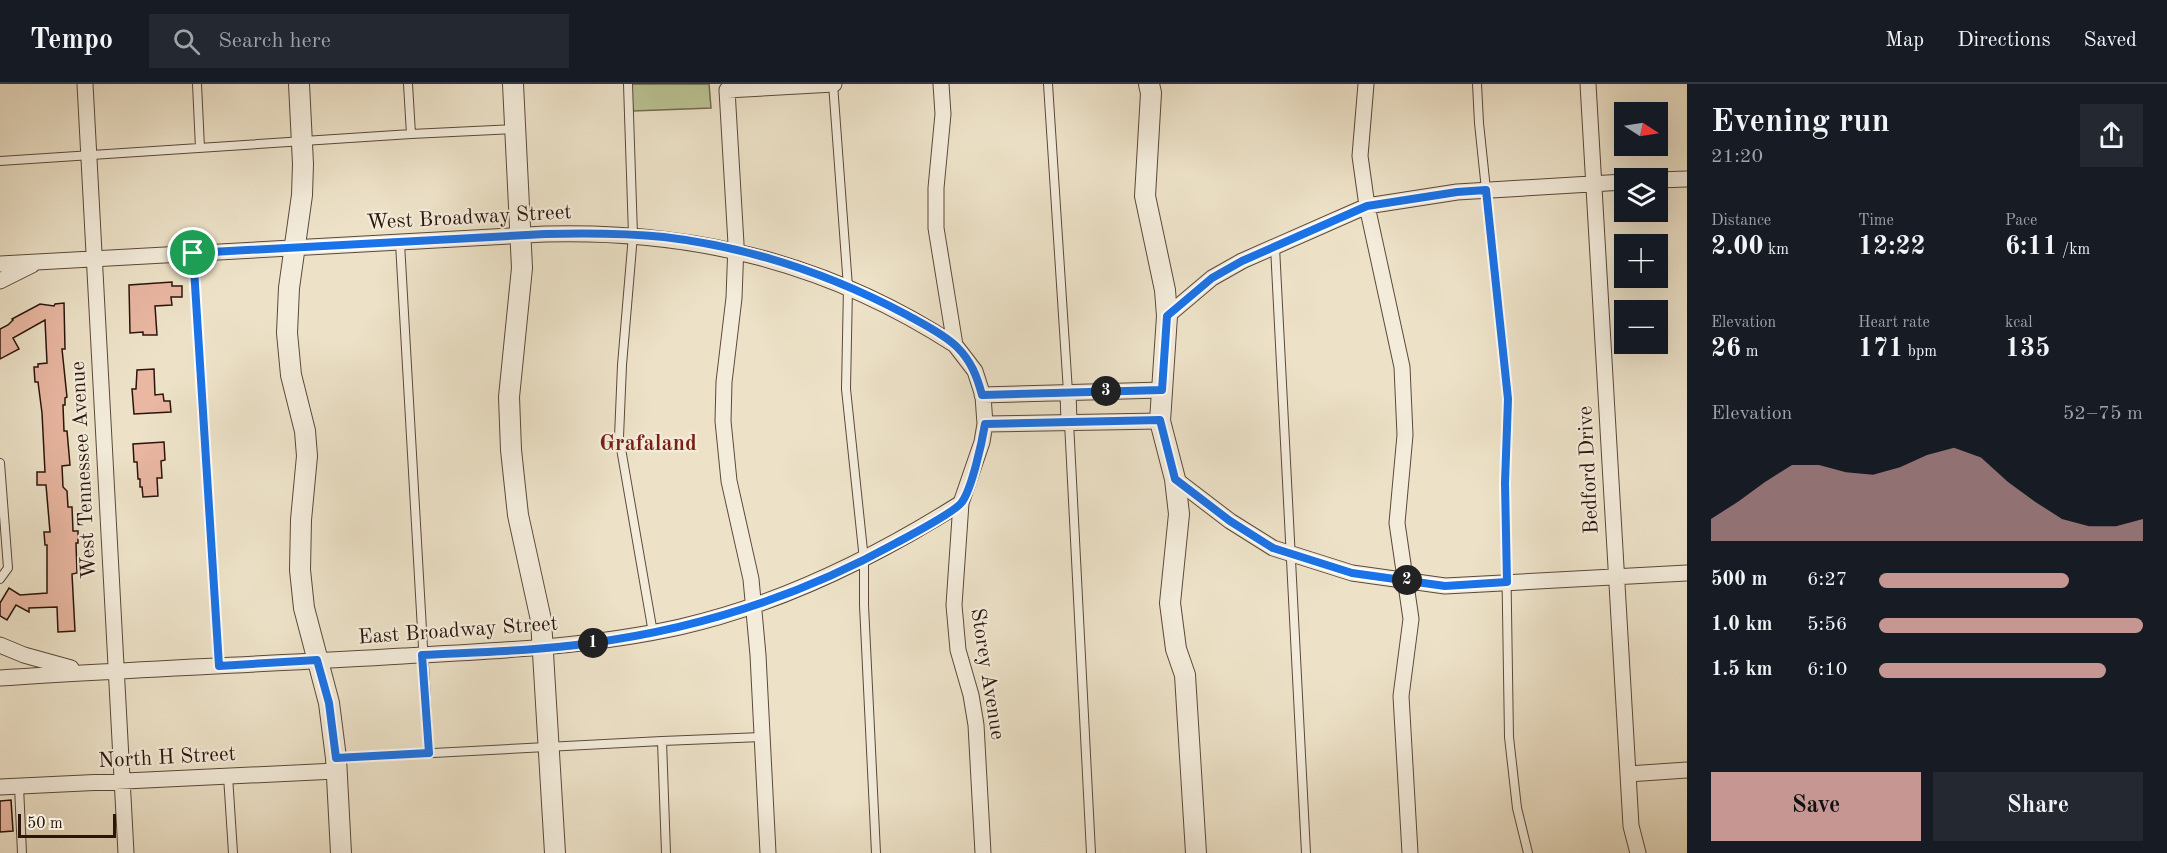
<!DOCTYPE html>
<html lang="en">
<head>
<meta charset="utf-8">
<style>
  body { margin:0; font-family:"Old Standard TT",serif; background:#242831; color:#f1f3f6; height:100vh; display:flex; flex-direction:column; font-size:22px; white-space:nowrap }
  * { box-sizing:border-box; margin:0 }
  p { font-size:20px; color:#9ea1a6 }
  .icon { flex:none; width:33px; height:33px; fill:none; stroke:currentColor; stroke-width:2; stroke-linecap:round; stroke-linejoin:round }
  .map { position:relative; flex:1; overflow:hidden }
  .panel { display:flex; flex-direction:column; background:#171b24; width:480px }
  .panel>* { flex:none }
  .needle { width:39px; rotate:102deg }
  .tools { position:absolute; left:1614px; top:18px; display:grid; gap:12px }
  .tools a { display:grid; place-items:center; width:54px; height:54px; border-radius:0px; background:#171b24; box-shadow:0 6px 24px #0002; font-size:30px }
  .scale { position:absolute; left:18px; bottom:15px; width:98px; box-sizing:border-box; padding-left:6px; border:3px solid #2b140b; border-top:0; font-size:16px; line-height:21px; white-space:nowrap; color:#2b140b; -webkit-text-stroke:4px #f3ecdb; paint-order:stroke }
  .pin { position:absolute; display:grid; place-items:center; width:51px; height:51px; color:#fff; margin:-26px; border:3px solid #fff; border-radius:50%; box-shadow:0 2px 6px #0007 }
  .km { position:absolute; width:30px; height:30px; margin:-15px; border-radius:50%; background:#222; color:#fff; font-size:16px; line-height:30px; text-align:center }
  .round { display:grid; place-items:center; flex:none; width:63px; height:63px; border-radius:0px; background:#242831 }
  .headline { display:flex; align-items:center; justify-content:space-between; height:102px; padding:0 24px }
  h1 { font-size:33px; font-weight:700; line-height:45px }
  .figures { display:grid; grid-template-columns:repeat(3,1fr); gap:9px; height:102px; padding:6px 24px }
  .figures div { display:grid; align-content:center }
  .figures b { font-size:26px; font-weight:700 }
  .figures small { font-size:16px; font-weight:400 }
  .figures p { font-size:16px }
  .chart { height:168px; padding:12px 24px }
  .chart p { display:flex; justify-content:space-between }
  .chart svg { width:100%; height:108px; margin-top:6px; fill:#c59692; opacity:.7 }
  .primary-button { display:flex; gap:12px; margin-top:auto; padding:12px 24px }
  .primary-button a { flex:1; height:69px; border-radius:0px; background:#c59692; color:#111; font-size:24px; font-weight:700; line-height:69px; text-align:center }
  .primary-button a+a { background:#242831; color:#f1f3f6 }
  ul { padding:0 24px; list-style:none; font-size:20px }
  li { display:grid; grid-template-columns:96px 72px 1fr; align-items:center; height:45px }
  li i { height:15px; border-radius:8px; background:#c59692 }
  header { display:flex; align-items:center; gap:36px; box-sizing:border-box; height:84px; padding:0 30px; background:#171b24; border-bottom:2px solid #363941 }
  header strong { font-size:28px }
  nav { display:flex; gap:33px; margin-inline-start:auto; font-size:21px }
  .search { width:420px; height:54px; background:#242831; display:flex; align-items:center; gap:15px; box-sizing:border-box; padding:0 21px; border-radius:0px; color:#9ea1a6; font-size:22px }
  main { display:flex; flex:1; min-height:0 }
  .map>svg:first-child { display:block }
</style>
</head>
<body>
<header>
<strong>Tempo</strong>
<div class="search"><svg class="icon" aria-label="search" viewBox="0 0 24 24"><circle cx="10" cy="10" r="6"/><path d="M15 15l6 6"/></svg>Search here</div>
<nav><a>Map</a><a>Directions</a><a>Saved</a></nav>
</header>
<main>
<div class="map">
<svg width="1687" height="769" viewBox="0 0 1687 769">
  <rect width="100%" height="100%" fill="#ede2c8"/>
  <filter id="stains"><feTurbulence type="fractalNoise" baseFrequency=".00333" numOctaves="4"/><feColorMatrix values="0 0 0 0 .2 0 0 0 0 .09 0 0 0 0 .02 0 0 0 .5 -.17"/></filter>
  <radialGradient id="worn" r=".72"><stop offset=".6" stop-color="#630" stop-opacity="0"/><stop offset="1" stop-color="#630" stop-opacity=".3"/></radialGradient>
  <path fill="#bac394" stroke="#726c50" stroke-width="1.5" d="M631 0H709L711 24 633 27Z"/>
  <path fill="#e9b7a2" stroke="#2b140b" stroke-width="1.5" d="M172 198V202H182V213H171L172 221 155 222 157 251H143V248L130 249 129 201Z
    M64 219 65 265H62L67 313 65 314V321H63L64 347H67L70 381 62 382 63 403 67 407 68 423H72L73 447H78V459H76L77 489 72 490 75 547 58 548 57 523 29 524V528L16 521 7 536 0 532V519L9 504 20 511 47 509V461H45L44 448H50L46 401H37V388H45L42 329 38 298H35L34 283H38V280L47 279 45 236 13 254 19 265 0 275V245L8 241 13 236 12 235 40 220 54 222 55 220Z
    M154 285 155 311 163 310 164 317H170L171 328 134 330 132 305H136L137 286Z
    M164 358 165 376 161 377 162 394H157L158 412 143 413 142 403H140V395H138L137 378H134L133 360Z
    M11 716 13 747 0 748V717Z"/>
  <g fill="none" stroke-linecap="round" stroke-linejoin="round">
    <defs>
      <path id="service" d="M197 0 200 64
        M408 0 411 50 515 45
        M628 0 633 151 622 281 619 353 653 549
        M833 0 848 203 846 305 864 476V521L876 769
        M1048 0 1068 308
        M1477 0 1479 39 1508 315 1505 399 1509 653 1517 724 1528 769
        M0 77 411 50
        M400 159 429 669
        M1275 163 1306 769
        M193 169 219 582
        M1069 338 1091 769
        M0 379 8 484 0 495
        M337 674 662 657
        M228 692 233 769
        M19 702 22 769
        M666 769 662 657 762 653"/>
      <path id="minor" d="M85 0 126 769
        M941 0 943 30 936 104V144L955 261 975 287 983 312 985 340 982 358 961 419 954 521 958 566 971 611 976 641 983 769
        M1366 0 1360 72 1367 122 1402 283 1405 351 1397 439 1411 535 1401 612 1410 769
        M1588 0 1628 690 1631 742 1638 769
        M1658 96 1687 95
        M0 180 545 150C694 146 829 179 955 261
        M0 197 32 181
        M1167 232 1212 194 1242 177 1367 122 1457 108 1624 98
        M1068 308 1069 338
        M982 311 1162 306
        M985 340 1160 337
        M1175 395 1230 437 1273 464 1352 489 1445 502 1687 489
        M0 561 24 571 71 584
        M0 594C134 585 269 580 403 572 496 567 589 563 680 543 781 520 874 474 961 419
        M1628 690 1687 686
        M0 703 336 687
        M768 769 758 571 751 495 729 397 723 337 724 298 734 214 736 160 727 6 834 0"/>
      <path id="tertiary" d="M299 0 303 80 302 111 289 204 287 249 291 291 305 347 307 372 301 436 300 486 304 524 329 619 336 674 341 769
        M513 0 522 184 509 313 511 366 518 431 541 536 555 769
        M1149 0 1151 9 1145 112 1165 206 1167 232 1160 337 1175 395 1179 430 1170 519 1176 565 1185 591 1196 769"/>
    </defs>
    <use href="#service" stroke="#5c483a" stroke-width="10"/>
    <use href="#minor" stroke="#5c483a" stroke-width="17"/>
    <use href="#tertiary" stroke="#5c483a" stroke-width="22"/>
    <use href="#service" stroke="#f3ecdb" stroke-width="8"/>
    <use href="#minor" stroke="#f3ecdb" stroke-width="15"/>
    <use href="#tertiary" stroke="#f3ecdb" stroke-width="20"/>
  </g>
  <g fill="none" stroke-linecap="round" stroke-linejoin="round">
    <defs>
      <path id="route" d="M1486 106 1508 315 1505 399 1507 498 1445 502 1352 489 1273 464 1230 437 1175 395 1160 336 985 340C982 358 972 404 962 418 955 428 909 452 896 459 802 511 697 545 591 559 535 567 478 568 422 571L429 669 336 674 329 619 317 576 219 582 193 169 545 150C584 149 624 149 664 153 748 163 832 191 907 231 923 240 944 250 957 263 971 277 977 292 982 311L1162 306 1167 232 1212 194 1242 177 1367 122 1457 108Z"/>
    </defs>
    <use href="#route" stroke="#fff" stroke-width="12"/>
    <use href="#route" stroke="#1a73e8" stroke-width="8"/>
  </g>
  <g text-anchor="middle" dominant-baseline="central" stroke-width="4.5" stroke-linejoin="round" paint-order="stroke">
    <g font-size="21" fill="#2b140b" stroke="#f3ecdb">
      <text transform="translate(469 134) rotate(-3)">West Broadway Street</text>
      <text transform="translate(84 386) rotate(-93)">West Tennessee Avenue</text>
      <text transform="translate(1589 386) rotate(-93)">Bedford Drive</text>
      <text transform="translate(458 547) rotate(-4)">East Broadway Street</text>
      <text transform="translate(987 590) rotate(81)">Storey Avenue</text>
      <text transform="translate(167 674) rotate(-3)">North H Street</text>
    </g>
    <g font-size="22" font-weight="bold" fill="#7a1f14" stroke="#f3ecdb">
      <text x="648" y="360">Grafaland</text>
    </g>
  </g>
  <rect width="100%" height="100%" filter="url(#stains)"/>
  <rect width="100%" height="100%" fill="url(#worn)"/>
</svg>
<div class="tools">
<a><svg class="needle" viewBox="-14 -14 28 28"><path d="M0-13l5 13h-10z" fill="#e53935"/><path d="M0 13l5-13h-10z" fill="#9ea1a6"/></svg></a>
<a><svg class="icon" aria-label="layers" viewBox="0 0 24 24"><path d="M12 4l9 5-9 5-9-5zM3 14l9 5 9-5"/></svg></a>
<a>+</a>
<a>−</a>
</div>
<div class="scale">50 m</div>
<div class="pin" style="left:193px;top:169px;background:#1e9e55"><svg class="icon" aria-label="arrive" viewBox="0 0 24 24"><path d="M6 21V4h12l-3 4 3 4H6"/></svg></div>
<b class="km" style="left:593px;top:559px">1</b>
<b class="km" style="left:1407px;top:496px">2</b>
<b class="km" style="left:1106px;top:307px">3</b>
</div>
<section class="panel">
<div class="headline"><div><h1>Evening run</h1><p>21:20</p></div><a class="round"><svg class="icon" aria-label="share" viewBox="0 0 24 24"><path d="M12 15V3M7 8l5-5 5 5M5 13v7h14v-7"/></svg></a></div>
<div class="figures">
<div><p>Distance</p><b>2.00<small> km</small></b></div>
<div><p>Time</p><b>12:22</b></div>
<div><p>Pace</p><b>6:11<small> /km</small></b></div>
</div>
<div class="figures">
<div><p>Elevation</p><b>26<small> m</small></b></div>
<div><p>Heart rate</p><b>171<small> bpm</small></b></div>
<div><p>kcal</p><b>135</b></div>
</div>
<div class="chart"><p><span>Elevation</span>52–75 m</p>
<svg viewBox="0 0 160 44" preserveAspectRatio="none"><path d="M0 44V35L10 28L20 20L30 13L40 13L50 16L60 17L70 14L80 9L90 6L100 10L110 20L120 28L130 35L140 38L150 38L160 35V44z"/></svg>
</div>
<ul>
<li><b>500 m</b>6:27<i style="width:72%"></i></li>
<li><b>1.0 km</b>5:56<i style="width:100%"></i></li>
<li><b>1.5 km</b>6:10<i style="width:86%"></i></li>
</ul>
<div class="primary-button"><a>Save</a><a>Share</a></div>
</section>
</main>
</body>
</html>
